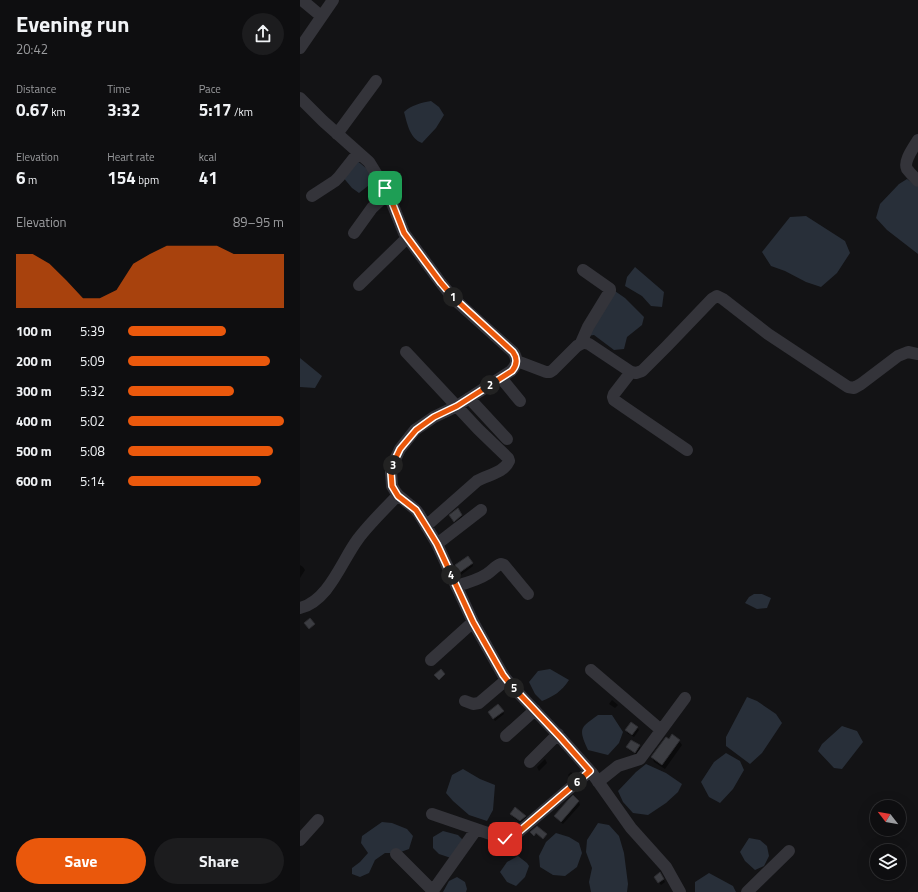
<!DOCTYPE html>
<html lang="en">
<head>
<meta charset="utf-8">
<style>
  body { margin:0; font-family:"Titillium Web",sans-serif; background:#1c1c1e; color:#f1f3f6; height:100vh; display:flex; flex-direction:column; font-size:15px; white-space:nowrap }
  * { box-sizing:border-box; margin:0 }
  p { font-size:13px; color:#9b9c9f }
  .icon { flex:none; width:22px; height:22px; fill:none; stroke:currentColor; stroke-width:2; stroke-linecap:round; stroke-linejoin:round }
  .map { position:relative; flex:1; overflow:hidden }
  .side { display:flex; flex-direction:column; background:#0e0e10; width:300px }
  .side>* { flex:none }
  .needle { width:26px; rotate:301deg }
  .tools { position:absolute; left:570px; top:800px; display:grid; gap:8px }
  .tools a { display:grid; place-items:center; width:36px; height:36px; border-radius:50%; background:#0e0e10; box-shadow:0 4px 16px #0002,0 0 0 1px #2e2e30; font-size:20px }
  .pin { position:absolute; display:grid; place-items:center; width:34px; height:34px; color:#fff; margin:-17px; border-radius:8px; box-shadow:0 2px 6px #0006 }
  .km { position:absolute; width:20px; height:20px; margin:-10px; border-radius:50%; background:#222; color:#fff; font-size:11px; line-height:20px; text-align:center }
  .round { display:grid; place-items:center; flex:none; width:42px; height:42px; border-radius:21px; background:#1c1c1e }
  .overview { display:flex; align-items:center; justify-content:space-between; height:68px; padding:0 16px }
  h1 { font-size:22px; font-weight:700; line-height:30px }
  .metrics { display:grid; grid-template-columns:repeat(3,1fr); gap:6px; height:68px; padding:4px 16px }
  .metrics div { display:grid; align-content:center }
  .metrics b { font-size:17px; font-weight:700 }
  .metrics small { font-size:11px; font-weight:400 }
  .metrics p { font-size:11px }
  .chart { height:112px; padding:8px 16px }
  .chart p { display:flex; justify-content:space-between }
  .chart svg { width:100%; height:72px; margin-top:4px; fill:#ea580c; opacity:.7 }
  .button { display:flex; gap:8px; margin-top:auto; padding:8px 16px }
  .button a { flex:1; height:46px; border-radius:24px; background:#ea580c; color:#fff; font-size:16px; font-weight:700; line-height:46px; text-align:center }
  .button a+a { background:#1c1c1e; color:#f1f3f6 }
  ul { padding:0 16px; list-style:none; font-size:13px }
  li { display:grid; grid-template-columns:64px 48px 1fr; align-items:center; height:30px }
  li i { height:10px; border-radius:5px; background:#ea580c }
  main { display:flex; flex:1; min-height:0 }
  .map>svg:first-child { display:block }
</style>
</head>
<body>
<main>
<section class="side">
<div class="overview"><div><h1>Evening run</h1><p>20:42</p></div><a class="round"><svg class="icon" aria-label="share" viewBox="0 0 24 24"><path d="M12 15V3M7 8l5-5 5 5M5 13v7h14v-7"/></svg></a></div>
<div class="metrics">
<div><p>Distance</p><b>0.67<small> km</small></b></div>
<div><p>Time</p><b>3:32</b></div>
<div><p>Pace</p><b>5:17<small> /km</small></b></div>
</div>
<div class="metrics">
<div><p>Elevation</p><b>6<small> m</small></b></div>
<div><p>Heart rate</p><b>154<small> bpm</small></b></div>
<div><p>kcal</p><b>41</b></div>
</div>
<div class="chart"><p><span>Elevation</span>89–95 m</p>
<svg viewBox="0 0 160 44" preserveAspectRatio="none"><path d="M0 44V11L10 11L20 17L30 27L40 38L50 38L60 33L70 17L80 11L90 6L100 6L110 6L120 6L130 11L140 11L150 11L160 11V44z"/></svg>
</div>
<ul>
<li><b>100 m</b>5:39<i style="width:63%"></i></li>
<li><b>200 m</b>5:09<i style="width:91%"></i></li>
<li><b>300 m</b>5:32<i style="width:68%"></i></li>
<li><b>400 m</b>5:02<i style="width:100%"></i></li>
<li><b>500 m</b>5:08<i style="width:93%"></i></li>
<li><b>600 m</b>5:14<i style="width:85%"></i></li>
</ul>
<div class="button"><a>Save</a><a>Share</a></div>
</section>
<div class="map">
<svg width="618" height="892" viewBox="0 0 618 892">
  <rect width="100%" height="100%" fill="#131315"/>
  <path fill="#282f39" d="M131 101 139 107 144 115 136 128 122 143C110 139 107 123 104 112 112 105 120 103 131 101Z
    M55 159 72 173 73 182 59 193 52 188 42 176Z
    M607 179 618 187V254L587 230 576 218 580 204 599 184Z
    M506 216 545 241 550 253 537 273 521 287 506 282 485 271 471 266 462 252 490 217Z
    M335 267 364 292 362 307 351 306 342 296 325 286 327 277Z
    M312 289 325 298 344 317 342 325 327 337 324 349 314 350 294 335 287 336Z
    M0 358 22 376 15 388 0 387Z
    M454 594H462L471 598 467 608 457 609 445 603 449 597Z
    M250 669 269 680C261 692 254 696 242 701L235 694 229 682 238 671Z
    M447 697 457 701 476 714 482 723 462 753 450 764 426 746V737Z
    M298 715H312L323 732 319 743 308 755 288 750C278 728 280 728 298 715Z
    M542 726 557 731 563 742 542 769 534 768 518 751 522 744Z
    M426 753 440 761 444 770 433 789 420 803 409 797 401 782 414 762Z
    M346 764 366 773 382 784 378 792 366 803 348 815 333 813 323 802 318 791 336 772Z
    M163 769 180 779 195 785 193 810 187 821 169 815 153 801 146 793 152 775Z
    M82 822 92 823 107 829 113 836 109 849 98 853H85L75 860 69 873 60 877 52 874V868L60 862 68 853 61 843 62 836Z
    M298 823 309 825 319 836 324 853 328 884 327 892H291L289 882 292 868 286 852 287 840Z
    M143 831 158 835 164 841 151 858 139 854 133 848V837Z
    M256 833 269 837 279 843 282 853 277 867 265 876 253 875 240 867 239 856 246 842Z
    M449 838 460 840 467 846 469 856 464 866 455 870 445 861 440 852Z
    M218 856 227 863 229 866 225 877 216 886 207 882 200 872 207 862Z
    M409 873 433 886 436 892H395V882Z
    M157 877 165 882 167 889 166 892H143L149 881Z"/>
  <path fill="#0007" d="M157 510 163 518 156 524 151 516Z
    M172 563 173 566 161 575 156 566Z
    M0 565 3 567 5 570 0 578Z
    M312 700 318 705 315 708 309 704Z
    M203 712 204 714 195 721 191 715Z
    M337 727 339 730 334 737 327 733 326 730Z
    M369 740 379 741 382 745 365 769 354 762 352 757Z
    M339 746 341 749 337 755 329 750 327 747Z
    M245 759 247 763 239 771 237 767Z
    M271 772 274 776 271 779 268 775Z
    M273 797 279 802 280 805 263 824 257 819 255 816Z
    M211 814 226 816 227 819 222 824 213 817Z
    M360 874 365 882 361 885 355 877Z"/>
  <path fill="#3c3d42" stroke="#2d2d31" d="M158 508 162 515 154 522 149 515Z
    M168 556 173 563 159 573 155 565Z
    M10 618 15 624 9 629 4 623Z
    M141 669 145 674 139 680 134 675Z
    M198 704 204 711 193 719 188 712Z
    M331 722 338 727 332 735 325 730Z
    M372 734 380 740 362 765 351 757 366 737 369 739Z
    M331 740 340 745 335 753 326 747Z
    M273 795 279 801 261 822 254 816 268 800Z
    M215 807 226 816 220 821 210 814Z
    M237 826 247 834 243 839 236 833 234 836 230 832Z
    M360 872 364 879 358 883 354 877Z"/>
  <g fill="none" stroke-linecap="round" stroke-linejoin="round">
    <path stroke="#34343a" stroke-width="12" d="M2 0 21 16
      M0 48 33 0
      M0 98 23 121 69 162 88 193 104 233 141 283 153 298 213 352C218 359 217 365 211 371L157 406 134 417 115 430 100 449 92 466 91 472 92 486 95 491 98 495 116 510 119 514 137 544 173 622 203 675 210 684 260 737 292 773 331 828 366 867 380 892
      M37 134 76 81
      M618 140C614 147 603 161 607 169 610 173 614 177 618 181
      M12 196 35 181 39 177 58 153
      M54 233 72 208 88 193
      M59 285 107 238
      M281 343 288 327 310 291V289L283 270
      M106 352 178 429 208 458 209 461C204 473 187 475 177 481L126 526
      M217 361 246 372H250L253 370 277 346C282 343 284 342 289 344L331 372
      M201 378 220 401
      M169 398 207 439
      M387 450 324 407 314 400 313 397 314 394 331 372 336 373 342 371 367 346 412 299 417 296 423 299 468 334 548 387 554 388 561 384 598 356 608 352 618 354
      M137 544 181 510
      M156 586C167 583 178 580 187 574 192 571 195 566 201 564L204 565 228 594
      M0 608C29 601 42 560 58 539 70 523 85 509 98 495
      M131 660 173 622
      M291 670 361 730
      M165 701 173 704 179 703 206 680
      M206 736 235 710
      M230 762 258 734
      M298 782 318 766 340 759 385 698
      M132 814 205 839H209L214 836 290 771
      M0 840 18 820
      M96 854 133 891
      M132 892 176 830
      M447 892 489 851"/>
  </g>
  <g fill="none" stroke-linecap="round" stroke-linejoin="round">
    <defs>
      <path id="route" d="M85 188 88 192 104 233 141 283 154 298 213 352C218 359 217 365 212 371L157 406 134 417 116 430 100 449 92 466 91 472 92 486 98 496 116 510 126 526 137 544 173 622 203 675 210 684 260 737 290 771 214 836 209 839H205"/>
    </defs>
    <use href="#route" stroke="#fff" stroke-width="8"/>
    <use href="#route" stroke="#ea580c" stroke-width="5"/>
  </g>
</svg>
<div class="tools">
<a><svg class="needle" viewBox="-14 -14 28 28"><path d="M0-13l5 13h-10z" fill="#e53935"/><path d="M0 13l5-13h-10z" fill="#9b9c9f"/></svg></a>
<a><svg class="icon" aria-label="layers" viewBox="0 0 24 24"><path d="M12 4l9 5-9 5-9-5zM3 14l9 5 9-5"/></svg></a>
</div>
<div class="pin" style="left:85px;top:188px;background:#1e9e55"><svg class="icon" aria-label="arrive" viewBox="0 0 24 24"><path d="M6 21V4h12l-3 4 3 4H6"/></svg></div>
<div class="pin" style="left:205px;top:839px;background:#d93025"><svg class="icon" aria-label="check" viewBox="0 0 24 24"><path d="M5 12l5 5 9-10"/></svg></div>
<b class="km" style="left:153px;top:297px">1</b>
<b class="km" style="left:190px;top:385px">2</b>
<b class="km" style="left:93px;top:465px">3</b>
<b class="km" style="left:151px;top:575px">4</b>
<b class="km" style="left:214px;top:688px">5</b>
<b class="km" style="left:277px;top:782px">6</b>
</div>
</main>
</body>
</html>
